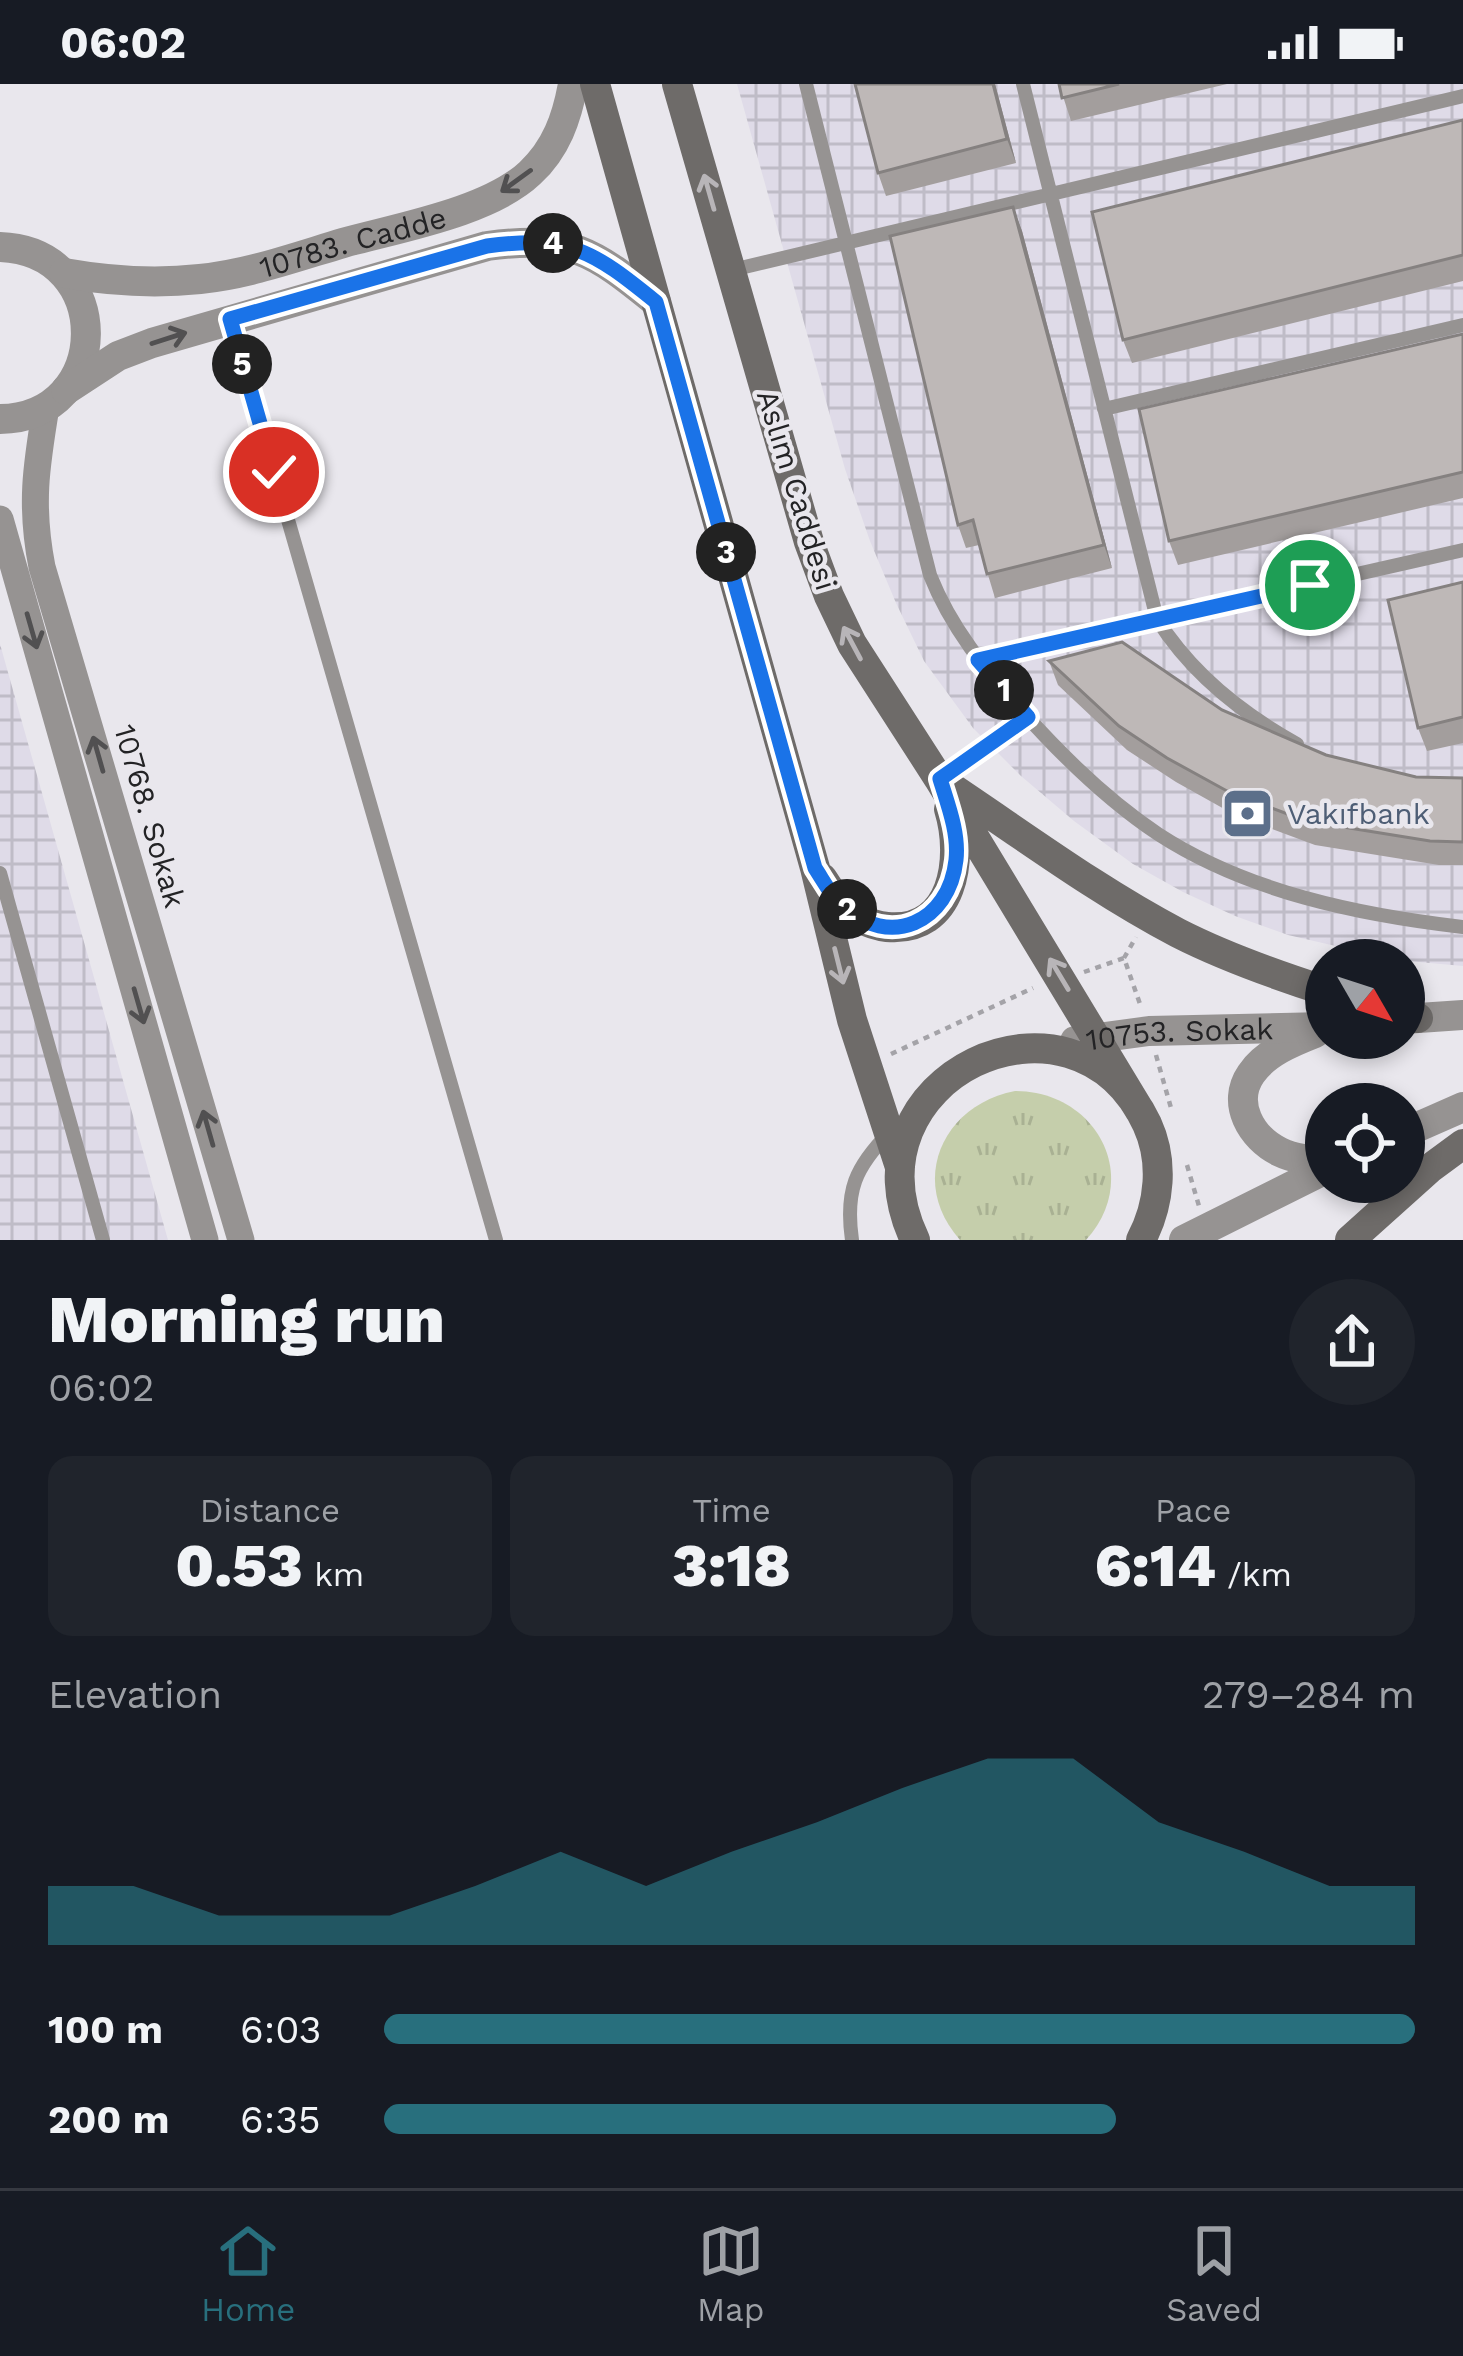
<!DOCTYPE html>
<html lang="en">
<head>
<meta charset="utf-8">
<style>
  body { margin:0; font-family:"Work Sans",sans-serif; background:#20242c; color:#f1f3f6; height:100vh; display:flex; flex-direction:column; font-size:45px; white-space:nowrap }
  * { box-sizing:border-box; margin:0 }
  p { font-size:39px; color:#9ea1a6 }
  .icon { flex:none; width:66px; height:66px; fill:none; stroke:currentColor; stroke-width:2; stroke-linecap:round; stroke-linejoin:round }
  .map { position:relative; height:1156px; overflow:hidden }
  .side { display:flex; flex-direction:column; background:#171b24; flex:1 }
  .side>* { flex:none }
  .needle { width:78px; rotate:129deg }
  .buttons { position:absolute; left:1305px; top:855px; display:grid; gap:24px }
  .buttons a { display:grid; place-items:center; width:120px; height:120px; border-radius:50%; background:#171b24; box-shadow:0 6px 18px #0003; font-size:60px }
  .pin { position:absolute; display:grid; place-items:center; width:102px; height:102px; color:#fff; margin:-51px; border:6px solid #fff; border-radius:50%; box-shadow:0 3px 12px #0007 }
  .km { position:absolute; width:60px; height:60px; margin:-30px; border-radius:50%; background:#222; color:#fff; font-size:33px; line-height:60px; text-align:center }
  .round { display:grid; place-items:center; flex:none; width:126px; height:126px; border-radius:63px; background:#20242c }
  .headline { display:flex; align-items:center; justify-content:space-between; height:204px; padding:0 48px }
  h1 { font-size:66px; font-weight:800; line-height:90px }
  .metrics { display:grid; grid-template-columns:repeat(3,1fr); gap:18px; height:204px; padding:12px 48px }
  .metrics div { display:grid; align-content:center; border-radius:24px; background:#20242c; text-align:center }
  .metrics b { font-size:60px; font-weight:800 }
  .metrics small { font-size:33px; font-weight:400 }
  .metrics p { font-size:33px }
  .chart { height:336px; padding:24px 48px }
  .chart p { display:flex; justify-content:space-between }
  .chart svg { width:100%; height:216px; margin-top:12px; fill:#286f7d; opacity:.7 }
  ul { padding:0 48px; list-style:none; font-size:39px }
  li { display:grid; grid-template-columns:192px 144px 1fr; align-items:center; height:90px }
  li i { height:30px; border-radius:15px; background:#286f7d }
  .status { display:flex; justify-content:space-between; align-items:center; height:84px; padding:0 60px; background:#171b24; direction:ltr }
  .status svg { height:33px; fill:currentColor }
  .dock { display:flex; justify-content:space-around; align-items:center; height:168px; border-top:3px solid #363941; background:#171b24; font-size:33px; color:#9ea1a6 }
  .dock a { display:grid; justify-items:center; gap:6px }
  .dock .current { color:#286f7d }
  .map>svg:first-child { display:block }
</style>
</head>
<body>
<div class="status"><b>06:02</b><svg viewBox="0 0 49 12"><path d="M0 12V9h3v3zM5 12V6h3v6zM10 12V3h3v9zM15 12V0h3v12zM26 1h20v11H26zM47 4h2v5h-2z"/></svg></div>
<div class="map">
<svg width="1463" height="1156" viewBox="0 0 1463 1156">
  <defs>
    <pattern id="industrial-grid" width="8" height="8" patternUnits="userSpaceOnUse" patternTransform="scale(3)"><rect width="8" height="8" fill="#dfdbe8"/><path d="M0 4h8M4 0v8" fill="none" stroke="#bfbcc7"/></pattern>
    <pattern id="grass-tufts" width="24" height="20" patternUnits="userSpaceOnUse" patternTransform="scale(3)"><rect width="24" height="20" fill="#c5ceab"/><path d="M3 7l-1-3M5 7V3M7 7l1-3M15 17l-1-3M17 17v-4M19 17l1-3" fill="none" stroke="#a9b193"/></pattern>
  </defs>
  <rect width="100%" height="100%" fill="#e9e7ed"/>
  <path fill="url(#industrial-grid)" d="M737 0H1463V882L1396 876 1288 851 1235 832 1183 808 1133 780 1074 737 1021 692 973 644 924 577 896 519 870 457 845 385Z
    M0 560 168 1156H0Z"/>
  <path fill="url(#grass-tufts)" d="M1015 1007C1096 1007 1143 1093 1086 1156H960C908 1098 942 1021 1015 1007Z"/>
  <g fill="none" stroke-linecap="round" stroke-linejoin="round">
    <path stroke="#a4a3a8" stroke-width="4.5" stroke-dasharray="6 6" stroke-linecap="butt" d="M1124 874 1136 853
      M1084 888 1124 874 1140 920
      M891 970 1033 904
      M1156 971 1171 1024
      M1187 1081 1199 1122"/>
    <path stroke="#969392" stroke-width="14" d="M806 0 930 491C951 544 985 585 1022 627 1063 673 1107 716 1158 750 1247 808 1359 831 1463 843
      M1023 0 1157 535C1191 589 1241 629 1297 660
      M732 186 1463 12
      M230 235 496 1156
      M1104 325 1463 241
      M978 576 1463 466
      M939 695 1028 633
      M0 789 103 1156
      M852 1156C845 1107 855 1083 890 1048"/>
    <path stroke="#969392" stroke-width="27" d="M46 323C36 383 30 422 42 483L241 1156
      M0 435 205 1156"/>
    <g stroke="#969392" stroke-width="30">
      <path d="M0 163C116 167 113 334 0 335"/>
      <path id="s1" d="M64 189C109 197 154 200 200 195 249 190 296 173 343 159 397 144 489 128 530 89 556 65 567 34 573 0"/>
      <path d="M66 306 118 272 152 259 487 162C571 151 593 167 656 218"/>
      <path d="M1404 935 1463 931"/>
      <path d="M1315 949C1292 958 1265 969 1251 990 1231 1019 1251 1054 1280 1068 1294 1075 1310 1076 1326 1077"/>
      <path id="s2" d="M1075 957 1149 947 1326 943"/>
      <path d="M1404 1049 1463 1023"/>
      <path d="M1184 1156 1326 1085"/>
    </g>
    <path stroke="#6e6b69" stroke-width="30" d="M595 0 815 784 852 936 900 1083
      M677 0 809 458 829 512 852 560 939 695 1140 1027
      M949 702C1024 752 1098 807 1178 849 1225 873 1276 891 1326 907
      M822 794C827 801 832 810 838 817 849 831 869 841 887 843 954 849 964 774 949 725
      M1404 930 1418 934
      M915 1156C838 994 1073 883 1147 1040 1164 1077 1160 1120 1141 1156
      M1350 1156 1429 1085 1463 1060"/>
  </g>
  <path fill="#a39e9d" d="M995 0 1016 79 886 112 878 89Z
    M1059 0H1227L1071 37Z
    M1463 36V197L1132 279 1123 256Z
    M1013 123 1022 147 1112 484 995 514 979 461 966 464 958 441Z
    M1463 250V414L1178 481 1169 457Z
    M1463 498V659L1427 667 1418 644Z
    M1049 577 1222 626 1326 671 1416 693 1463 694V781H1439L1315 761 1235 731 1176 698 1127 666 1058 601Z"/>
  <path fill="#858180" d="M993 0H995L1016 79 1007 55Z
    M1013 123 1022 147 1112 484 1104 461Z"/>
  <path fill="#beb8b7" stroke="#858180" stroke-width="3" d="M855 0H993L1007 55 878 89Z
    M1059 0H1119L1062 14Z
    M1463 36V171L1123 256 1092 128Z
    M1013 123 1104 461 987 490 973 436 958 441 890 152Z
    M1463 250V388L1169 457 1139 325Z
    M1463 498V633L1418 644 1388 516Z
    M1122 558 1222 626 1326 671 1416 693 1463 694V758L1430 757 1306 737 1227 707 1167 674 1119 642 1049 577Z"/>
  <defs><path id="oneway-shaft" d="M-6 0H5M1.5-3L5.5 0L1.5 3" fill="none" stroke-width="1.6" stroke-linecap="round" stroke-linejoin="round" transform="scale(3)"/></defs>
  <g stroke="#515051">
    <use href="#oneway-shaft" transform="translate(516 97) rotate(144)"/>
    <use href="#oneway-shaft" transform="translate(169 254) rotate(-18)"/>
    <use href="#oneway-shaft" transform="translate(32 547) rotate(74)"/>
    <use href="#oneway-shaft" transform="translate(98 670) rotate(-106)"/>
    <use href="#oneway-shaft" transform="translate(139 922) rotate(74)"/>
    <use href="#oneway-shaft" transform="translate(208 1044) rotate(-106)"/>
  </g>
  <g stroke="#b8b5b8">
    <use href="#oneway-shaft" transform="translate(709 108) rotate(-106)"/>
    <use href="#oneway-shaft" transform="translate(852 559) rotate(-118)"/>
    <use href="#oneway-shaft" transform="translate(839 882) rotate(76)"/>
    <use href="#oneway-shaft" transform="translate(1059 890) rotate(-121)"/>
  </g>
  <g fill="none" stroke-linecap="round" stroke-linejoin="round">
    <defs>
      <path id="route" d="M274 388 230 235 487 162C570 151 593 167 656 218L815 784C823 796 831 812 842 822 890 865 949 839 956 776 959 749 948 721 940 695L1028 633 978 576 1310 501"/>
    </defs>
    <use href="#route" stroke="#fff" stroke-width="24"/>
    <use href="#route" stroke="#1a73e8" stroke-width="15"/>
  </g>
  <defs>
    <symbol id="bank-square" viewBox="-11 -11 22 22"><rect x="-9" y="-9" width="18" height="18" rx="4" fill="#5c6f8a" stroke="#e9e7ed"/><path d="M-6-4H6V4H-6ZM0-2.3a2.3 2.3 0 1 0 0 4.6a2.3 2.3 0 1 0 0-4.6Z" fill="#fff"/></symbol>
  </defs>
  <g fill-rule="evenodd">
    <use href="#bank-square" x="1218" y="700" width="59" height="59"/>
  </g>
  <g text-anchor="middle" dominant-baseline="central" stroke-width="9" stroke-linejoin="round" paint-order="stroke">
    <g font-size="30" fill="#232325" stroke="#e9e7ed">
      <text stroke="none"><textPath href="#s1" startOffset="294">10783. Cadde</textPath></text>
      <text transform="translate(797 406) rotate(73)">Aslım Caddesi</text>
      <text transform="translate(150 732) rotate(74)">10768. Sokak</text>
      <text stroke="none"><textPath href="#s2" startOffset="105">10753. Sokak</textPath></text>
    </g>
    <g font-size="30" fill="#4e5e75" stroke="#e9e7ed" text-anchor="start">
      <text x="1287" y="729">Vakıfbank</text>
    </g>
  </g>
</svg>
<div class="buttons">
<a><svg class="needle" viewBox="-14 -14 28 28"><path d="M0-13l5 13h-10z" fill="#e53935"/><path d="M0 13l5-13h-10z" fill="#9ea1a6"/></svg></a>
<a><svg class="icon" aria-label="locate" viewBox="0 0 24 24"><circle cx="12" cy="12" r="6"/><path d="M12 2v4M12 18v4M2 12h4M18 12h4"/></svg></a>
</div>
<div class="pin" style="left:1310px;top:501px;background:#1e9e55"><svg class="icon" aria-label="arrive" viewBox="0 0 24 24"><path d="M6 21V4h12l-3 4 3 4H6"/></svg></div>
<div class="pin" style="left:274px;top:388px;background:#d93025"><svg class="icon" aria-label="check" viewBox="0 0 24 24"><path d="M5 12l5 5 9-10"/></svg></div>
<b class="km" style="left:1004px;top:606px">1</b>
<b class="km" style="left:847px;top:825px">2</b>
<b class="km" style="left:726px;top:468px">3</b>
<b class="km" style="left:553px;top:159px">4</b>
<b class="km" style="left:242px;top:280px">5</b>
</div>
<section class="side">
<div class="headline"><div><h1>Morning run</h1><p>06:02</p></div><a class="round"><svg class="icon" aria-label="share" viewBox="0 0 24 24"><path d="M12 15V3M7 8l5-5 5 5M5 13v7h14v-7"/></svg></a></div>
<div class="metrics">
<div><p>Distance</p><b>0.53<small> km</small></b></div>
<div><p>Time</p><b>3:18</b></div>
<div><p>Pace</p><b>6:14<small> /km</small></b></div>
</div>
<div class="chart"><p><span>Elevation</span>279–284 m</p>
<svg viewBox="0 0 160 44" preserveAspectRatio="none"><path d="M0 44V32L10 32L20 38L30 38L40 38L50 32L60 25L70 32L80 25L90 19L100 12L110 6L120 6L130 19L140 25L150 32L160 32V44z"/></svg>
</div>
<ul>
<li><b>100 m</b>6:03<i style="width:100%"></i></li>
<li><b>200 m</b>6:35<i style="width:71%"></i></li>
</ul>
</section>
<nav class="dock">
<a class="current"><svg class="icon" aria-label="home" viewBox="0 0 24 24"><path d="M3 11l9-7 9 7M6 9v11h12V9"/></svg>Home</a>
<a><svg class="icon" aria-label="map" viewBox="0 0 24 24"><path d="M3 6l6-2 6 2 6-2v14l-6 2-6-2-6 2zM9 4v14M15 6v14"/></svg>Map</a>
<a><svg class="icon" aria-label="saved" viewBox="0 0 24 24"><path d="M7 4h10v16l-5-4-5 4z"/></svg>Saved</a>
</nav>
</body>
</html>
